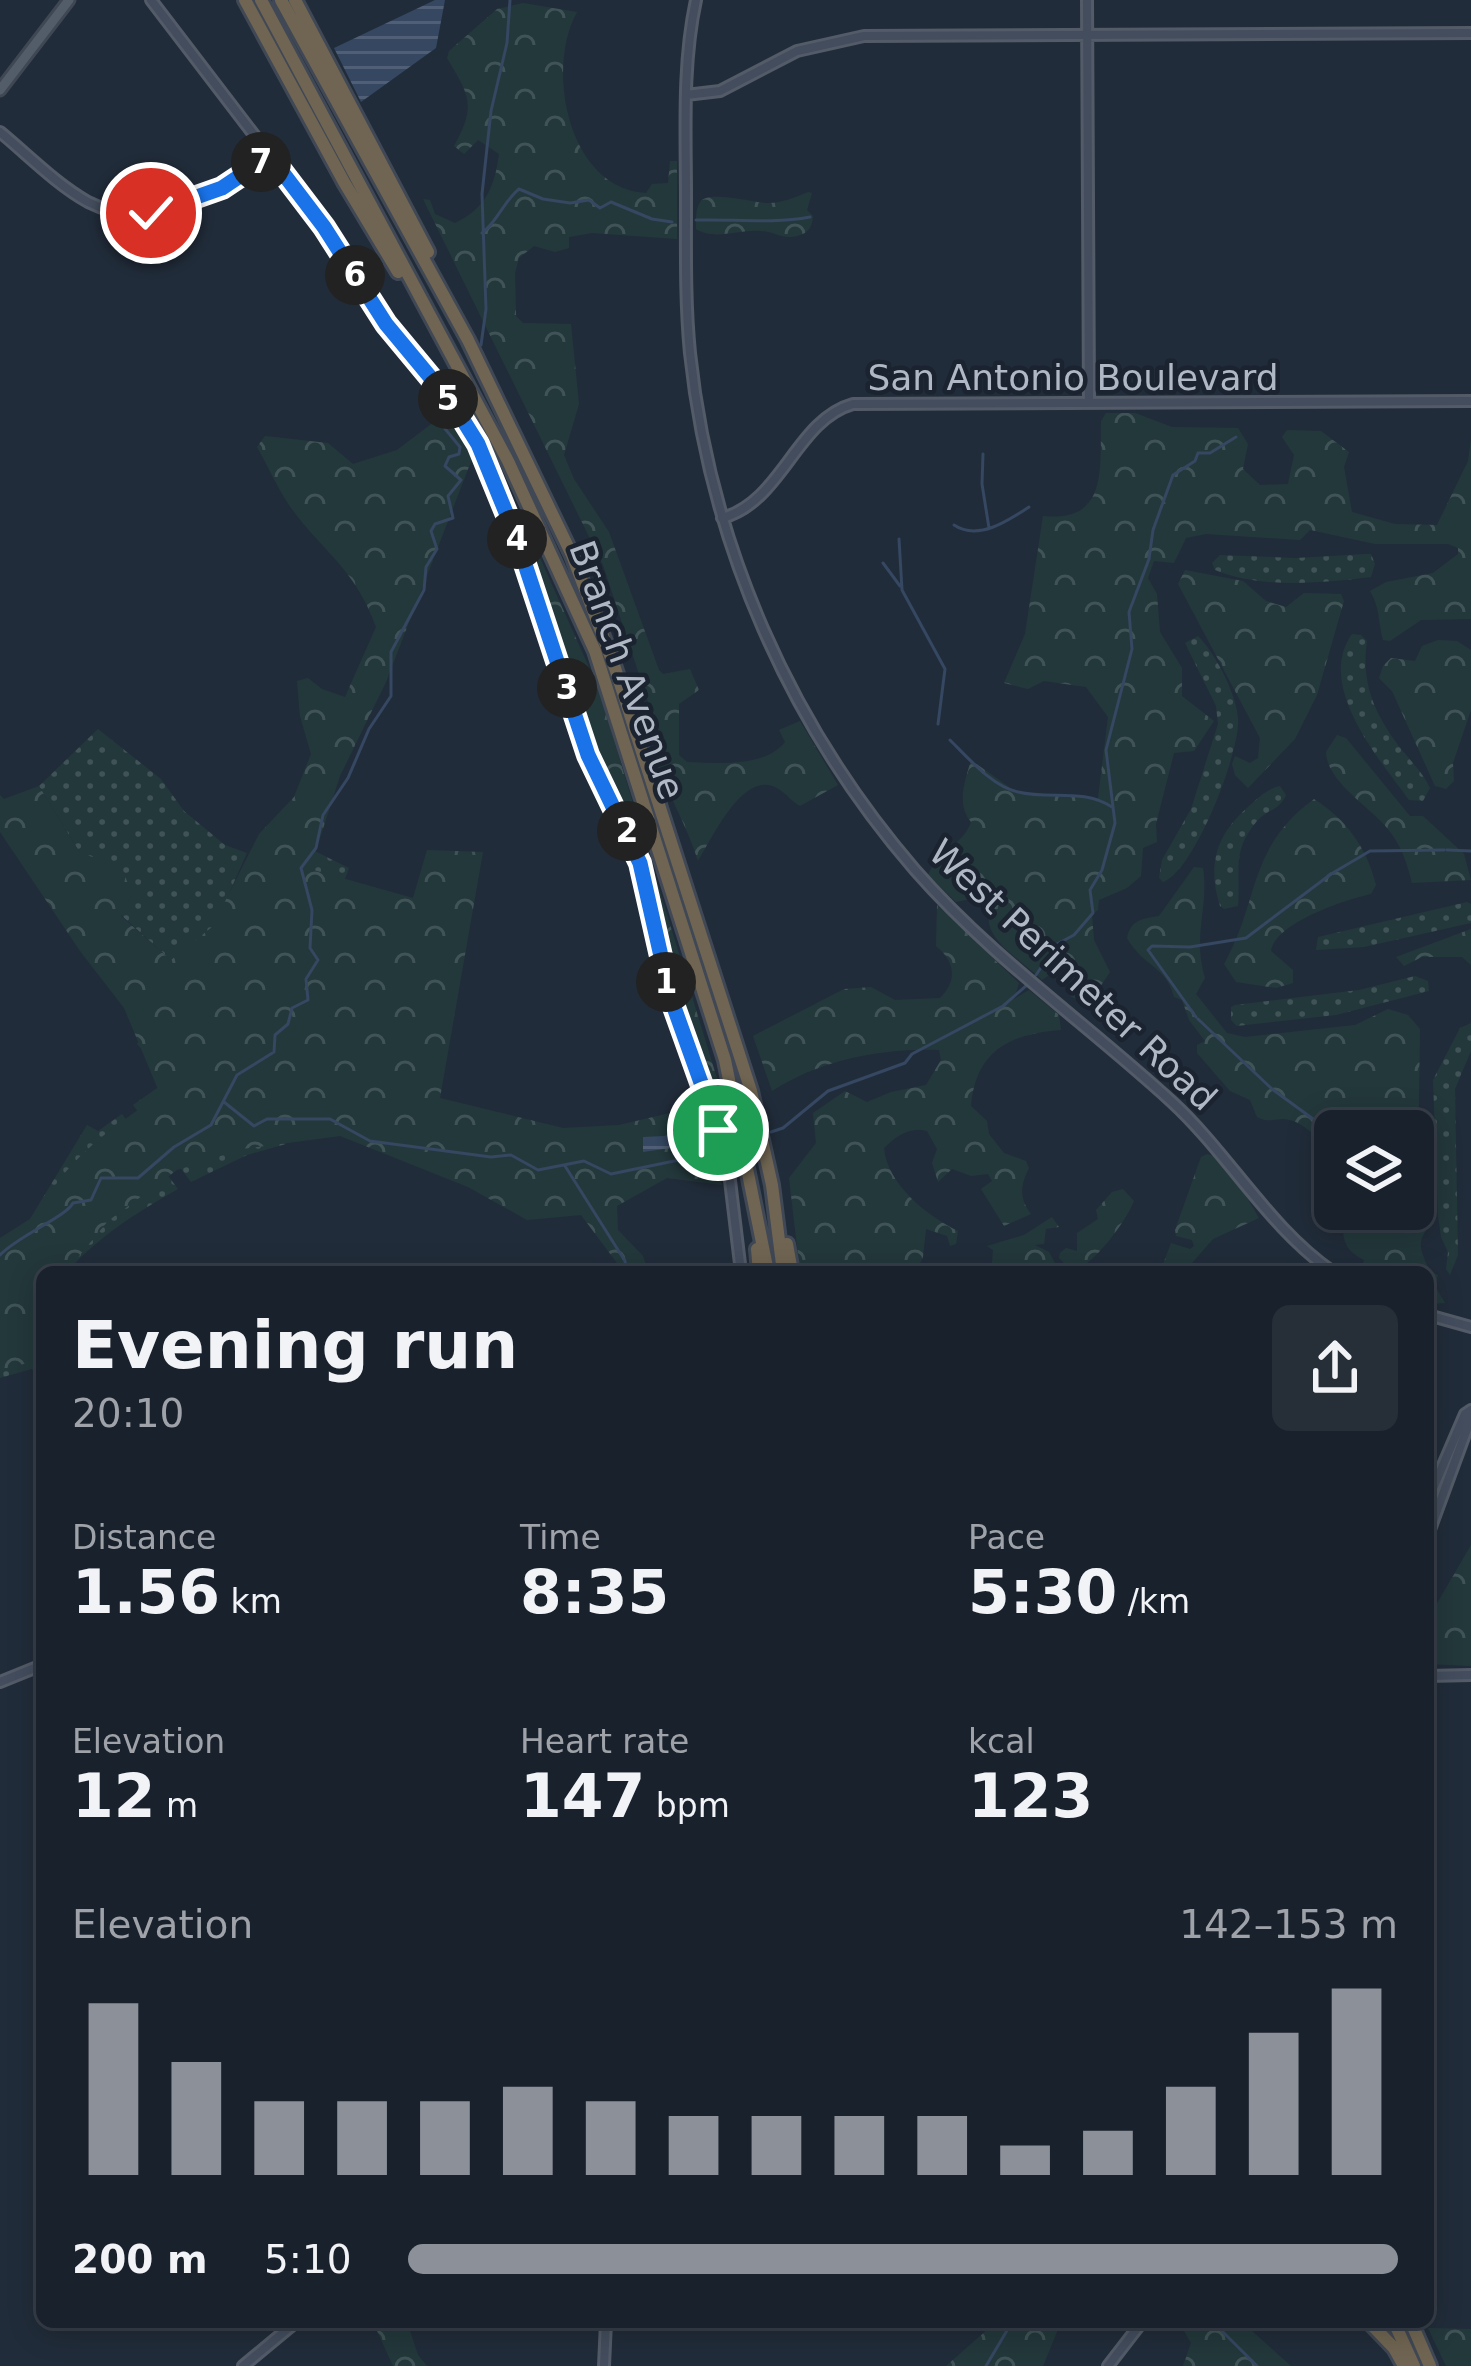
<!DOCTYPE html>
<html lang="en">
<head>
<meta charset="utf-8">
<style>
  body { margin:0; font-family:"DejaVu Sans",sans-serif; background:#262e38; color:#f1f3f6; height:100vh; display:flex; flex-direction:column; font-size:45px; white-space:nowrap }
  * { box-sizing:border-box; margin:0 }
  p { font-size:39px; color:#9fa3a9 }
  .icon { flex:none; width:66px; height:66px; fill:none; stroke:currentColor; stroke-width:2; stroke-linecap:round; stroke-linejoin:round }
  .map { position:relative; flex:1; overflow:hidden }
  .drawer { position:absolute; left:36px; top:1266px; width:1398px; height:1062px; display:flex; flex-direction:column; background:#19212c; border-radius:18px; box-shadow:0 6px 30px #0003,0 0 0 3px #373e48 }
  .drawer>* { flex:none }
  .controls { position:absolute; left:1314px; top:1110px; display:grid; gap:24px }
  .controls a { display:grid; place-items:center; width:120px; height:120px; border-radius:18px; background:#19212c; box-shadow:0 6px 30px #0003,0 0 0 3px #373e48; font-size:60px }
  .pin { position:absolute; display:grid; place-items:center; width:102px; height:102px; color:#fff; margin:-51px; border:6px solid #fff; border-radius:50%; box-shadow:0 3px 12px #0007 }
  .km { position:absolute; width:60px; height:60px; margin:-30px; border-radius:50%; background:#222; color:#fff; font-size:33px; line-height:60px; text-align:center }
  .round { display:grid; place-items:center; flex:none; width:126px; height:126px; border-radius:18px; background:#262e38 }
  .head { display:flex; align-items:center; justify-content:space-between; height:204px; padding:0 36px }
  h1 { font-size:66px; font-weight:800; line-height:90px }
  .stats { display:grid; grid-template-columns:repeat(3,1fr); gap:18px; height:204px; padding:12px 36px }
  .stats div { display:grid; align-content:center }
  .stats b { font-size:60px; font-weight:800 }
  .stats small { font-size:33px; font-weight:400 }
  .stats p { font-size:33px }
  .chart { height:336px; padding:24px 36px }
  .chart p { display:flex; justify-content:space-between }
  .chart svg { width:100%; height:216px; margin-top:12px; stroke:#8c9099; stroke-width:6 }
  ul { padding:0 36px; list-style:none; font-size:39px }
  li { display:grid; grid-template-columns:192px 144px 1fr; align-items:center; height:90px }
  li i { height:30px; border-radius:15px; background:#8c9099 }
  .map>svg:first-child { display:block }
</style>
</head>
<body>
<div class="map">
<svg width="1471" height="2366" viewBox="0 0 1471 2366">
  <defs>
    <pattern id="green-dots" width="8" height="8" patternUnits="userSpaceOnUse" patternTransform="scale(3)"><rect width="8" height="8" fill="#23383b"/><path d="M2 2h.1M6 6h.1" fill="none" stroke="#405356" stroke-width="1.8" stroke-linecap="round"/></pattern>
    <pattern id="forest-crowns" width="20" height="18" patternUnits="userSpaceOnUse" patternTransform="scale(3)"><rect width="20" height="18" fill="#23383b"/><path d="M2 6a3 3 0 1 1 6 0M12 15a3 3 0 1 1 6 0" fill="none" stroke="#405356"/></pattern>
    <pattern id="water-rules" width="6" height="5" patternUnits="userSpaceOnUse" patternTransform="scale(3)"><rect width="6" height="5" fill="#354761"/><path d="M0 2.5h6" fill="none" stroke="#505f76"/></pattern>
  </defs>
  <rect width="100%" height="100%" fill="#212c3a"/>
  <path fill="url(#green-dots)" d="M1366 554H1371L1375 564 1371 577C1322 583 1261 589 1215 570L1212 563 1220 555 1296 558Z
    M1352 634 1361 635 1367 641C1360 687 1378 721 1407 756 1416 767 1424 775 1430 788L1423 801 1409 800C1380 760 1315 686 1352 634Z
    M1198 636C1215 653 1236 693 1238 718 1241 751 1194 872 1163 882L1159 878 1162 860 1191 809 1218 724 1216 706 1185 643Z
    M98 729 161 779 184 811 225 845 247 853 227 898 270 829 349 868 275 1065 286 1144 247 1155 191 1182 133 1105 170 1079 137 1044 204 935 172 961 121 915 132 894 80 853 39 786Z
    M1280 786 1286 795C1279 811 1268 809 1257 821 1231 852 1241 870 1238 906L1224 909 1220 906C1207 866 1216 835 1247 808 1258 798 1267 789 1280 786Z
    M1467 902 1471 904V923L1364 947 1316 950 1318 937Z
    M1415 976 1428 981 1429 991 1336 1015 1237 1026 1231 1020V1007L1235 1005 1359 990Z
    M1471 1023V1051L1455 1089 1458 1255 1450 1275 1446 1269 1448 1252 1441 1237 1438 1215 1433 1080 1460 1028Z
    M122 1114 178 1189C136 1213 99 1236 67 1272H42V1366L0 1378V1238L30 1219 87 1125 98 1131Z"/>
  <path fill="url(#forest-crowns)" d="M523 3 577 12C545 69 568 189 646 193L652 184 668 183 670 161H677V239L592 233 569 237V248L555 252 534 246 519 258 515 273 516 316 523 323 571 324 579 404 564 455 574 479 609 532 659 670 663 674 690 669 699 690 679 704V755L687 762C717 763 765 768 785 742L779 730 800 721 838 785 800 806C791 801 786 793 777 788 743 769 712 839 698 861 686 823 666 791 653 753L661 741 603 565 423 199 430 200 435 214 455 223C486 209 495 185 499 154L478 140 464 154 454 146C477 105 469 95 447 58L449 51 497 9Z
    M808 192 812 193 807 210 813 216C812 227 809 233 797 236 783 240 776 232 761 231 739 229 715 241 696 229 696 220 695 207 702 200 713 191 754 203 769 203 782 203 796 197 808 192Z
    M447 412 455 416 475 451 386 682 340 776 310 869 413 898 427 850 483 852 440 1098 563 1128 619 1125 700 1106 722 1185 667 1178 617 1206 618 1230 643 1256 648 1272H619L617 1263 581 1215 527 1220 468 1187 340 1136 242 1149 177 1170 108 1221 66 1272H42V1381L27 1363 0 1371V1250C34 1229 45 1193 72 1165 97 1137 130 1116 160 1094L124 1008 80 951 0 832V795L4 799 39 786 80 853 121 866 132 894 121 916 171 960 212 927 259 834 294 797 311 754 300 716 297 681 308 678 322 689 345 697 376 627C354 566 322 552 289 505 277 487 268 466 257 447L265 436 328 443 353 464 397 450Z
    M1106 413H1135L1172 427 1238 428 1248 444 1243 469 1260 485 1288 484 1294 455 1282 437 1287 430 1321 431 1349 452 1344 467 1352 512 1395 524 1437 525 1468 461 1471 439V619L1421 620 1390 641 1383 640C1378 622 1380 607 1370 591L1386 582 1433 573 1458 554V548L1448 544H1375L1310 530 1300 540 1206 534 1186 538 1174 563 1154 561 1148 578 1157 594 1160 632 1182 668V696L1214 721 1194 751 1174 753 1156 824 1157 842 1143 848 1141 876 1127 888 1099 900 1098 910 1092 914 1094 940 1110 972 1094 996 1080 1001 1070 996 1069 971 1065 964 1042 980C1028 965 997 948 990 927 987 916 990 908 985 896L956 902 928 875C938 852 963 845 971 822 956 804 965 781 971 760L1016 792 1098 798 1108 717 1086 687 1044 681 1028 689 1004 683 1025 634 1043 516C1108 523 1100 469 1101 421Z
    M536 549 597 685 726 1108 719 1110 675 993 640 847 597 759 527 552Z
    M1185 570 1243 581 1266 601 1286 607 1304 593 1341 594 1344 601 1317 695 1295 739 1248 788 1235 775 1232 764 1235 756 1250 763 1258 758 1260 738 1178 584Z
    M1438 640 1457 641 1471 650V710L1453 763 1454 781 1446 789 1435 786 1392 691 1379 678 1383 666 1391 658 1415 661 1422 646Z
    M1337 735 1346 738 1410 816H1423L1464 854 1471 880 1412 883C1407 863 1401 844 1387 828 1369 806 1327 782 1326 752Z
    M1314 799C1346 819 1367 848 1376 885L1371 894C1344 900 1275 923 1271 951L1293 970V983L1276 988 1236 982 1224 964C1260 901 1247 848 1314 799Z
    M1194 867 1203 868C1209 909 1192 934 1205 978L1196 994 1227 1033 1245 1037 1355 1025 1388 1009 1408 1015 1420 1029 1418 1163 1432 1224C1414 1241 1421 1251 1430 1272L1438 1275 1435 1286 1445 1303 1428 1304V1272H1361L1364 1260C1338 1246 1345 1236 1342 1209H1413V1131H1335V1159C1324 1144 1304 1120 1284 1119 1272 1119 1269 1123 1257 1117L1250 1100 1230 1091 1197 1053V1045L1205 1041 1189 1020 1182 1000 1174 997C1166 965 1144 968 1127 938 1131 919 1143 919 1159 916Z
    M937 905 1019 983 1014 999 1029 990 1059 1015 1061 1030C1010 1034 976 1050 971 1106L987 1121 989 1134 1004 1153 1026 1161 1029 1168C1020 1186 1019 1198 1031 1214L1004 1226 981 1189 992 1181 988 1174 971 1176 952 1169 938 1182 932 1163 937 1149 927 1131C910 1126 896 1136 884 1148 887 1184 927 1216 958 1231L956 1244 950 1246 947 1236 926 1229 923 1257 916 1272H800L789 1178 816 1143 813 1113 845 1091 867 1102 891 1092 926 1085 941 1060 939 1050C881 1048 820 1060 772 1091L753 1036 844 989 871 987 895 1000 940 998C958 981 955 961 936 946Z
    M1471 929V965L1462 957H1422L1404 966 1396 957Z
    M1207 1154 1214 1156 1242 1189 1259 1218 1213 1239 1184 1272H1160L1171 1243 1190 1249 1194 1246 1192 1240 1176 1236 1175 1230 1201 1157Z
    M1123 1189 1134 1201C1125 1223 1095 1263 1073 1272L1059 1258 1060 1253 1066 1248 1077 1251V1233L1098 1219 1096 1210 1112 1192Z
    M1052 1217 1059 1227 1046 1229 1044 1244 1035 1245 1049 1252 1060 1272H971L992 1263 993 1250 987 1246 1024 1235Z
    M1471 1545V1666L1428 1664V1619Z
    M373 2322H407L418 2355 427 2366H393Z
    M996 2322H1061L1043 2366H946Z
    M1179 2322H1242L1291 2366H1183L1191 2343Z
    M1428 2328 1471 2329V2366H1446Z"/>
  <path fill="url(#water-rules)" d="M435 0H445L436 48 361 102 334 48Z
    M703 1124 706 1143 643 1152V1137L664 1136Z"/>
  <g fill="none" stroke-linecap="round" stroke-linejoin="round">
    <path stroke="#354761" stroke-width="3" d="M696 220C734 219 772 224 810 217
      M482 233C498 221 503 202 519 189L543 199 570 203 589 200 600 208 611 202 652 219 672 222
      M481 345 486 309 482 194 491 111 507 43 510 0
      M983 454 982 484 989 528
      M954 525C978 541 1008 521 1029 507
      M899 539 902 590 945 669 938 724
      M883 563 900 586
      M950 740C968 758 993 787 1018 792 1051 800 1082 788 1112 807
      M1447 850 1471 851
      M1036 975 1057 944 1074 935 1093 913 1090 890 1102 870 1115 823 1106 750 1132 649 1129 612 1149 559 1153 530 1173 475 1195 461 1198 453H1210L1236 437
      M1196 1017 1148 950 1152 946 1190 947 1246 938 1331 874 1370 851 1444 850
      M1198 1019 1272 1089 1335 1135
      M224 1102 254 1126 267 1119H330L370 1141 491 1157 511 1155 538 1170 584 1161 611 1174 718 1152
      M771 1132 783 1128 828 1091 905 1063 912 1054 1003 1006 1027 985
      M730 1151 737 1149
      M565 1166 625 1261 627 1272
      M1405 1209 1413 1222
      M0 1255C19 1235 66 1217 73 1203L91 1200 101 1178H138L174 1147 211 1125 237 1075 274 1052 275 1035 288 1024 292 1008 308 1000 306 979 318 960 310 948 312 910 301 868 316 848 323 815 348 778 369 729 391 696V652L424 590 426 567 437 549 431 531 435 524 453 518 448 496 461 480 445 466 449 457 459 454 460 447 437 419 456 385
      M1213 2322 1257 2366
      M986 2366 1012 2322"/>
    <defs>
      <path id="secondary" d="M151 0 313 212 386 324 455 408 478 444 524 561 588 755 640 863 670 996 702 1079 728 1164 741 1272
        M696 0C682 65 686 133 686 199 686 251 685 302 690 353 710 544 790 725 915 870 991 957 1087 1024 1171 1101 1229 1154 1268 1227 1333 1272
        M1087 0 1089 403
        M686 95 720 91 797 51 864 36 1471 33
        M0 132C28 155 56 184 88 202 150 234 220 192 270 156
        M722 518C782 502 796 420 853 404L1471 401
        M1428 1315 1471 1327
        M1428 1500 1465 1414 1471 1410
        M1428 1535 1471 1418
        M1428 1676 1471 1675
        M0 1682 42 1665
        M243 2366 296 2322
        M604 2366 606 2322
        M1108 2366 1142 2322"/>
      <path id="primary" d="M0 90 69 0"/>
      <path id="highway" d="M245 0 344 182 398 272
        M261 0 508 461 595 651 725 1060 768 1272
        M281 0 468 340 572 555 615 668 751 1091 772 1185 783 1272
        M295 0 428 252
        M787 1244 792 1272
        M757 1249 759 1272
        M1369 2322 1394 2348 1404 2366
        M1394 2322 1414 2366
        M1411 2322 1430 2366"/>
    </defs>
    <use href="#secondary" stroke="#535b68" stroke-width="14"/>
    <use href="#primary" stroke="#3e4753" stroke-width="15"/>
    <use href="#highway" stroke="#404855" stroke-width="18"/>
    <use href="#secondary" stroke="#434d5d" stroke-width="8"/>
    <use href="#primary" stroke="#535d6a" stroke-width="9"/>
    <use href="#highway" stroke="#706552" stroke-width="12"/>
  </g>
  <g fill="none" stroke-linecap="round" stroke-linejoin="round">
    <defs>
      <path id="route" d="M151 213 222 188 270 156 324 227 386 324 455 407 478 444 516 537 588 755 640 863 670 996 718 1130"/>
    </defs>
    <use href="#route" stroke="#fff" stroke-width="24"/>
    <use href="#route" stroke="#1a73e8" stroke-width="15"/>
  </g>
  <g text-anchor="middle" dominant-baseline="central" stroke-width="9" stroke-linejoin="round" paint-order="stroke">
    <g font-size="36" fill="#b0b8c6" stroke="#1a232f">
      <text x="1073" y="377">San Antonio Boulevard</text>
      <text transform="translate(627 670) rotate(70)">Branch Avenue</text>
      <text transform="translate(1073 975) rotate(43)">West Perimeter Road</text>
    </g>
  </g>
</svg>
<div class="controls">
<a><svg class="icon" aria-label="layers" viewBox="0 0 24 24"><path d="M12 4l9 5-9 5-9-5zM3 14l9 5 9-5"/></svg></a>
</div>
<div class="pin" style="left:718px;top:1130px;background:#1e9e55"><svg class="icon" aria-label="arrive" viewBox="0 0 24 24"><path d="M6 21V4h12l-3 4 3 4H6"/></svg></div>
<div class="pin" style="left:151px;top:213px;background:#d93025"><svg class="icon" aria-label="check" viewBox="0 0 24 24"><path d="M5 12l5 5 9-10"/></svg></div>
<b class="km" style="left:666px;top:982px">1</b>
<b class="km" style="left:627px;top:831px">2</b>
<b class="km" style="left:567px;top:688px">3</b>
<b class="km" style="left:517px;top:539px">4</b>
<b class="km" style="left:448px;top:399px">5</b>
<b class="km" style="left:355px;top:275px">6</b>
<b class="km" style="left:261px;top:162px">7</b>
<section class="drawer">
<div class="head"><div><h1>Evening run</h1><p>20:10</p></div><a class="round"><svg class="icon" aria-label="share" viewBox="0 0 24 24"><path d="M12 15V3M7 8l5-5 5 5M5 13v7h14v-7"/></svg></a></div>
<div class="stats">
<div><p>Distance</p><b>1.56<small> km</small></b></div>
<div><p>Time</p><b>8:35</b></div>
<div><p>Pace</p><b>5:30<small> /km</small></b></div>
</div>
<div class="stats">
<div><p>Elevation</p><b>12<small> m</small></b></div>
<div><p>Heart rate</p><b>147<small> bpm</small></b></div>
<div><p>kcal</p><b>123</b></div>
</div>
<div class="chart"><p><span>Elevation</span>142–153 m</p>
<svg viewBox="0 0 160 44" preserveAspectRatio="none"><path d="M5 44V9M15 44V21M25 44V29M35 44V29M45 44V29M55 44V26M65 44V29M75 44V32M85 44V32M95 44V32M105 44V32M115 44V38M125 44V35M135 44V26M145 44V15M155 44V6"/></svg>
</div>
<ul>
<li><b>200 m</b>5:10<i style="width:100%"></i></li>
</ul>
</section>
</div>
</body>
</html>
